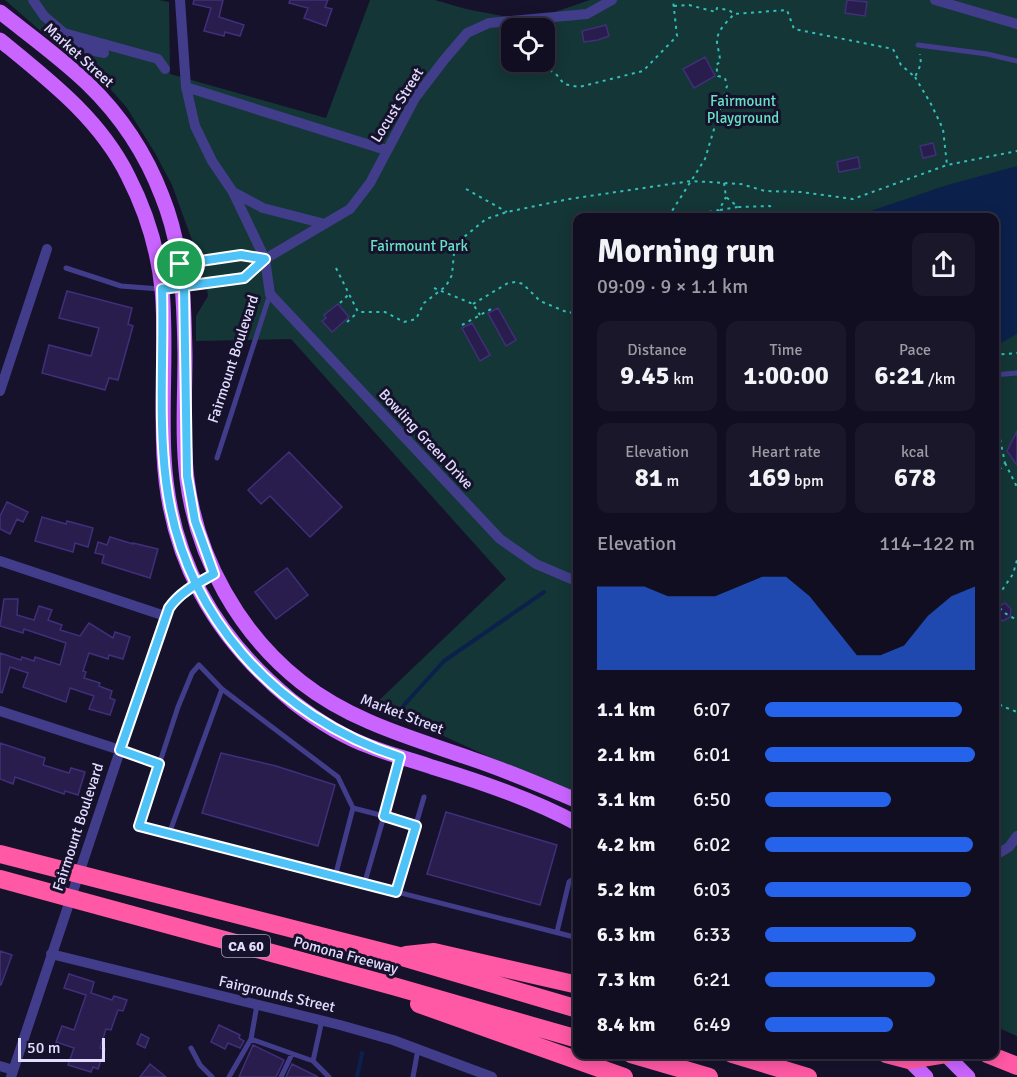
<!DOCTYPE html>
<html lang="en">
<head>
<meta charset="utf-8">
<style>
  body { margin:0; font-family:Signika,sans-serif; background:#1a172a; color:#f1f3f6; height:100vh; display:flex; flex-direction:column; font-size:22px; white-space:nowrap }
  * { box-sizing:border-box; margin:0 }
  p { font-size:20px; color:#9c9ca5 }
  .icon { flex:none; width:33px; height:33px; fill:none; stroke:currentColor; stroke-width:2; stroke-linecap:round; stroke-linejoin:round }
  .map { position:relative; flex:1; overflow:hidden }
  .details { position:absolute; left:573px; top:213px; width:426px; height:846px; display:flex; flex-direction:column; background:#110e21; border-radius:12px; box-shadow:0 3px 15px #0003,0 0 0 2px #302e3f }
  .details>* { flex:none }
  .tools { position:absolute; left:501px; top:18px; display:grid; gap:12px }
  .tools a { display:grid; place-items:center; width:54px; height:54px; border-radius:12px; background:#110e21; box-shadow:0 3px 15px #0003,0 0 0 2px #302e3f; font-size:30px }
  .scale { position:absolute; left:18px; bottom:15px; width:87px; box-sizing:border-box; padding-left:6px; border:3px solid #e2ddff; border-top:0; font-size:16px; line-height:21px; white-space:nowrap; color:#e2ddff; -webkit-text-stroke:4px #17122c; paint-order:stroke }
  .pin { position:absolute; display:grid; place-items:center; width:51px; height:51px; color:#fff; margin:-26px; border:3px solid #fff; border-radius:50%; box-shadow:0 2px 6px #0007 }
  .round { display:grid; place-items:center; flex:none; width:63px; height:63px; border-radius:12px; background:#1a172a }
  .headline { display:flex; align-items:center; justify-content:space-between; height:102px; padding:0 24px }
  h1 { font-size:33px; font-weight:700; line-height:45px }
  .stats { display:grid; grid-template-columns:repeat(3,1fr); gap:9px; height:102px; padding:6px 24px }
  .stats div { display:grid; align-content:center; border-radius:12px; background:#1a172a; text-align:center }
  .stats b { font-size:26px; font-weight:700 }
  .stats small { font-size:16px; font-weight:400 }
  .stats p { font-size:16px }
  .chart { height:168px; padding:12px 24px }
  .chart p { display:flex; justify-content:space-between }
  .chart svg { width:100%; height:108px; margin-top:6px; fill:#2563eb; opacity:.7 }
  ul { padding:0 24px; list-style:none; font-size:20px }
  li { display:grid; grid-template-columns:96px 72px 1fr; align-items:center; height:45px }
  li i { height:15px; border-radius:8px; background:#2563eb }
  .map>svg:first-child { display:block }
</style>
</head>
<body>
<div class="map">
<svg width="1017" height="1077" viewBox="0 0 1017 1077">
  <rect width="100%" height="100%" fill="#17122c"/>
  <path fill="#143636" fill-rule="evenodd" d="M5 0H159L169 2 170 74 326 118 370 0H435L466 9 513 18 546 15 590 0H1017V1036L994 1026V218H578L577 797 426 728 395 720 370 709 506 579 291 339 196 341V316L208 296 205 279 201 276 203 270 199 247 193 243 172 185 155 153 127 108 98 75 69 50 44 34ZM512 28H544V62H512Z"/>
  <path fill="#0b214c" d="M1017 166V334L1001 343 995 342 994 218 853 217 944 186Z"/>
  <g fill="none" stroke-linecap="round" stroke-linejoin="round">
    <path stroke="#0b214c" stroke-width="4" d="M404 705 444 661 544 592
      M357 1077 362 1053"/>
  </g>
  <path fill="#281d4d" stroke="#402f79" stroke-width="1.5" d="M194 0H223L219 17 244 25 240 36 225 32 224 36 204 31 211 8 193 4Z
    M290 0H328L325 7 332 9 326 26 304 18 308 8 289 3Z
    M847 0 867 2 865 16 845 13Z
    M606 25 609 36 598 40 584 42 582 31Z
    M705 57 715 76 694 88 683 69Z
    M933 143 936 155 923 158 920 146Z
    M858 157 860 168 839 172 837 162Z
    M67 291 132 308 128 324 133 326 118 380 109 378 105 390 42 373 49 345 91 356 99 328 59 318Z
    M338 304 349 317 332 332 322 321 326 318 324 315Z
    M498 308 516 340 506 346 488 313Z
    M472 323 490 355 480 361 462 328Z
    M1017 431V465L1007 451Z
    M289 452 342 507 310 537 270 496 261 504 248 490Z
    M7 502 28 512 23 522 17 519 10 534 0 529V516Z
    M42 517 66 524 67 521 93 528 88 547 75 543 73 552 35 541Z
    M110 537 133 544V543L158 549 150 578 102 563 104 555 95 553 98 542 107 545Z
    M287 568 308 595 276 619 255 592Z
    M4 599H18L17 615 34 620 39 606 52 610 48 620 62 625 60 630 80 636 89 623 113 638 115 632 130 637 123 659 109 655 108 659 89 653 83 671 86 672 84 678 100 683 99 686 112 691 110 698 115 700 110 715 89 709 94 696 70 688 66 702 23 687 28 673 10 667 2 693 0 692V653L21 660 22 657 34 661 35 657 60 665 66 643 24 629 23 633 0 626Z
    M1005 603 1011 609 1010 617 1003 621 996 616 997 607Z
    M0 743 45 758 43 765 69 773 71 768 85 772 78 795 65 791 64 794 15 777 13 784 0 779Z
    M221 753 276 766 335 785 318 846 202 813Z
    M446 812 557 845 540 905 427 874Z
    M0 951 12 955 1 985H0Z
    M69 974 94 982 91 993 112 1000 114 996 127 1000 123 1011 118 1010 111 1030 106 1029 100 1048 105 1049 98 1069 93 1067 91 1072 68 1065 74 1048 56 1042 62 1026 74 1030 86 995 64 988Z
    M219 1025 240 1035 239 1038 244 1041 240 1048 228 1043 225 1049 211 1042Z
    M141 1034 149 1038 145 1048 137 1044Z
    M253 1045 284 1060 276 1077H239Z
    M150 1064 166 1077H140Z
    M292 1064 318 1077H286Z"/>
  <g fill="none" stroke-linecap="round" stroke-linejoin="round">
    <path stroke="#31bfba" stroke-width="2" stroke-dasharray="3 4.5" stroke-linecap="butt" d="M674 6 689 5 716 12 717 8 729 10 734 14
      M537 62 556 74 564 84 579 87 643 71 677 36 673 0
      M915 77 931 104 943 129 947 165
      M724 183 726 197 738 207 770 206 771 209
      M466 189 507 212
      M720 210 738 207
      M709 212 719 210 726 197
      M673 218 672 211 705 159 727 86 725 78 718 76 716 65 720 62C720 55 718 49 717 43 716 31 727 22 734 14L787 10 794 29 893 49 901 65 915 77 921 64 920 54
      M336 268 358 312H385L404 322 416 319 424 303 446 286 452 275 454 253 464 237 486 219 507 212 569 199 691 181 741 184 765 191 801 192 853 199 947 165 1017 151
      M434 288 473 304 480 315
      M340 303 349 294
      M473 304 508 283 516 282 523 284 540 301 569 313 578 310
      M347 322 358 312
      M462 325 493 308
      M994 355 1017 353
      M994 410 1005 463 994 476
      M1005 463 1017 487
      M994 602 1013 574 1017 560
      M995 602 1003 612 1017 620
      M994 699 1002 706 1017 712"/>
    <path stroke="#413d8b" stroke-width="5" d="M918 45 987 54 1017 61
      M66 268 121 286 160 289
      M994 375 1017 373
      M217 458 270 294
      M120 750 159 764
      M400 759 384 816 353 808 338 777 222 689 169 834 578 938
      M169 834 139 826 178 707 192 673 199 665 222 689
      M335 877 353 808
      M364 885 384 816 416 826
      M396 893 424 797
      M557 932 569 882 578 875
      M251 1039 313 1061 322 1020
      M191 1048 200 1065 212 1077
      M313 1061 329 1077
      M229 1077 251 1039 257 1005
      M281 1077 292 1054
      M413 1077 418 1049"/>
    <path stroke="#413d8b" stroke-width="10" d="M33 0 44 16 64 33 158 59 165 69
      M180 0 186 87 195 126 212 161 233 192 265 259 270 294 500 539 536 564 578 582
      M935 0 1017 24
      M69 37 86 49 104 53
      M186 87 386 150
      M233 192 263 208 325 224
      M159 267 241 255 265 259
      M162 289 244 277 265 259 350 209 370 183 415 98 444 60 467 33 489 23 587 14 612 0
      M0 391 47 249
      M0 561 165 616
      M0 711 120 750
      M994 856 1009 847 1017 836
      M51 954 340 1025 393 1040 492 1077
      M0 1066 13 1070
      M11 1077 165 616 175 599 215 574"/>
    <path stroke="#c964ff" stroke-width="15" d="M0 12C29 35 61 58 88 84 120 115 146 154 162 196 183 248 184 299 185 355 185 396 182 438 187 479 197 558 239 633 301 682 352 722 412 738 472 759 508 771 543 786 578 801
      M0 40C49 80 100 119 128 176 146 211 158 250 162 289 167 344 161 401 164 456 169 558 214 637 292 701 315 719 343 737 371 747 391 755 412 760 432 767 482 782 532 799 578 824
      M903 1054 926 1077
      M945 1054 968 1077"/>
    <path stroke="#ff58a4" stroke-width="18" d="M0 854 399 956 578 1009
      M0 879 393 986 578 1039
      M406 955 434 952 578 985
      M419 1004 624 1077
      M631 1054 709 1077
      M732 1054 808 1077
      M886 1054 909 1060 946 1054
      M987 1054 1017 1066"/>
  </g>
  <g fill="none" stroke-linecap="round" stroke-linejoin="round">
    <defs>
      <path id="route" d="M180 264 184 286 187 476 195 521 214 574C198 583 180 592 169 608L120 750 159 764 139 826 396 892 416 826 384 816 400 757C275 717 182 613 166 481 158 418 164 353 162 289L244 278 265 259 241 255 180 264"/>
    </defs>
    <use href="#route" stroke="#fff" stroke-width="12"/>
    <use href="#route" stroke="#4fc3f7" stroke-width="8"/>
  </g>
  <g text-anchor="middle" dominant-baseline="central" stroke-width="6" stroke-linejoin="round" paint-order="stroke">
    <rect fill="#17122c" stroke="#a5a0c0" stroke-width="1.5" x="222" y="935" width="48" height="22" rx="4.5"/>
    <g font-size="14" font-weight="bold" fill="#e2ddff">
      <text x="246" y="946">CA 60</text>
    </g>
    <g font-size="15" fill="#e2ddff" stroke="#17122c">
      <text transform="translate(79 55) rotate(42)">Market Street</text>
      <text transform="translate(397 105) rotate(-58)">Locust Street</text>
      <text transform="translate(233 359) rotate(-72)">Fairmount Boulevard</text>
      <text transform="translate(426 439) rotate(47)">Bowling Green Drive</text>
      <text transform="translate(402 714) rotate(21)">Market Street</text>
      <text transform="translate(78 827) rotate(-72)">Fairmount Boulevard</text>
      <text transform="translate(346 955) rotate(15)">Pomona Freeway</text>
      <text transform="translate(277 994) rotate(13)">Fairgrounds Street</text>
    </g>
    <g font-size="15" fill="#66e2c6" stroke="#17122c">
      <text x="743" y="101">Fairmount<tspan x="743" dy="17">Playground</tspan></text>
      <text x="419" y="246">Fairmount Park</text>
    </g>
  </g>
</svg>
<div class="tools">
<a><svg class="icon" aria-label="locate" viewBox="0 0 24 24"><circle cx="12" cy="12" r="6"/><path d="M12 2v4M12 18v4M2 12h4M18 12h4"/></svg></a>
</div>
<div class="scale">50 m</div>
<div class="pin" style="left:180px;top:264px;background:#1e9e55"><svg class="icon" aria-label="arrive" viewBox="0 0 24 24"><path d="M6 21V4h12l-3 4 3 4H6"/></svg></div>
<section class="details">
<div class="headline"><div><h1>Morning run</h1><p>09:09 · 9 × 1.1 km</p></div><a class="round"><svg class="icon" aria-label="share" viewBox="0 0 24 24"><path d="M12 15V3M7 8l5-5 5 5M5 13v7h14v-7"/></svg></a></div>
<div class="stats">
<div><p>Distance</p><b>9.45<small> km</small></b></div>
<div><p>Time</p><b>1:00:00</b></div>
<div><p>Pace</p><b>6:21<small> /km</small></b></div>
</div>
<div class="stats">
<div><p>Elevation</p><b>81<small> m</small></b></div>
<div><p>Heart rate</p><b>169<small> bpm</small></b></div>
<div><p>kcal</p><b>678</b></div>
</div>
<div class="chart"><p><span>Elevation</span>114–122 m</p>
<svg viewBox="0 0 160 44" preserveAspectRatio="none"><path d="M0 44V10L10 10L20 10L30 14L40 14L50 14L60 10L70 6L80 6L90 14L100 26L110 38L120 38L130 34L140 22L150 14L160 10V44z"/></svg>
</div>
<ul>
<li><b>1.1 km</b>6:07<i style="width:94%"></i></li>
<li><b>2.1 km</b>6:01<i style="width:100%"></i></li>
<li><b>3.1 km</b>6:50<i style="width:60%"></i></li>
<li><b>4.2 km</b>6:02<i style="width:99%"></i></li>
<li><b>5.2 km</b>6:03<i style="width:98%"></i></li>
<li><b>6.3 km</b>6:33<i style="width:72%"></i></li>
<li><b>7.3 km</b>6:21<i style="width:81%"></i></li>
<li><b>8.4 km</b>6:49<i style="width:61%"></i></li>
</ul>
</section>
</div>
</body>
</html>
